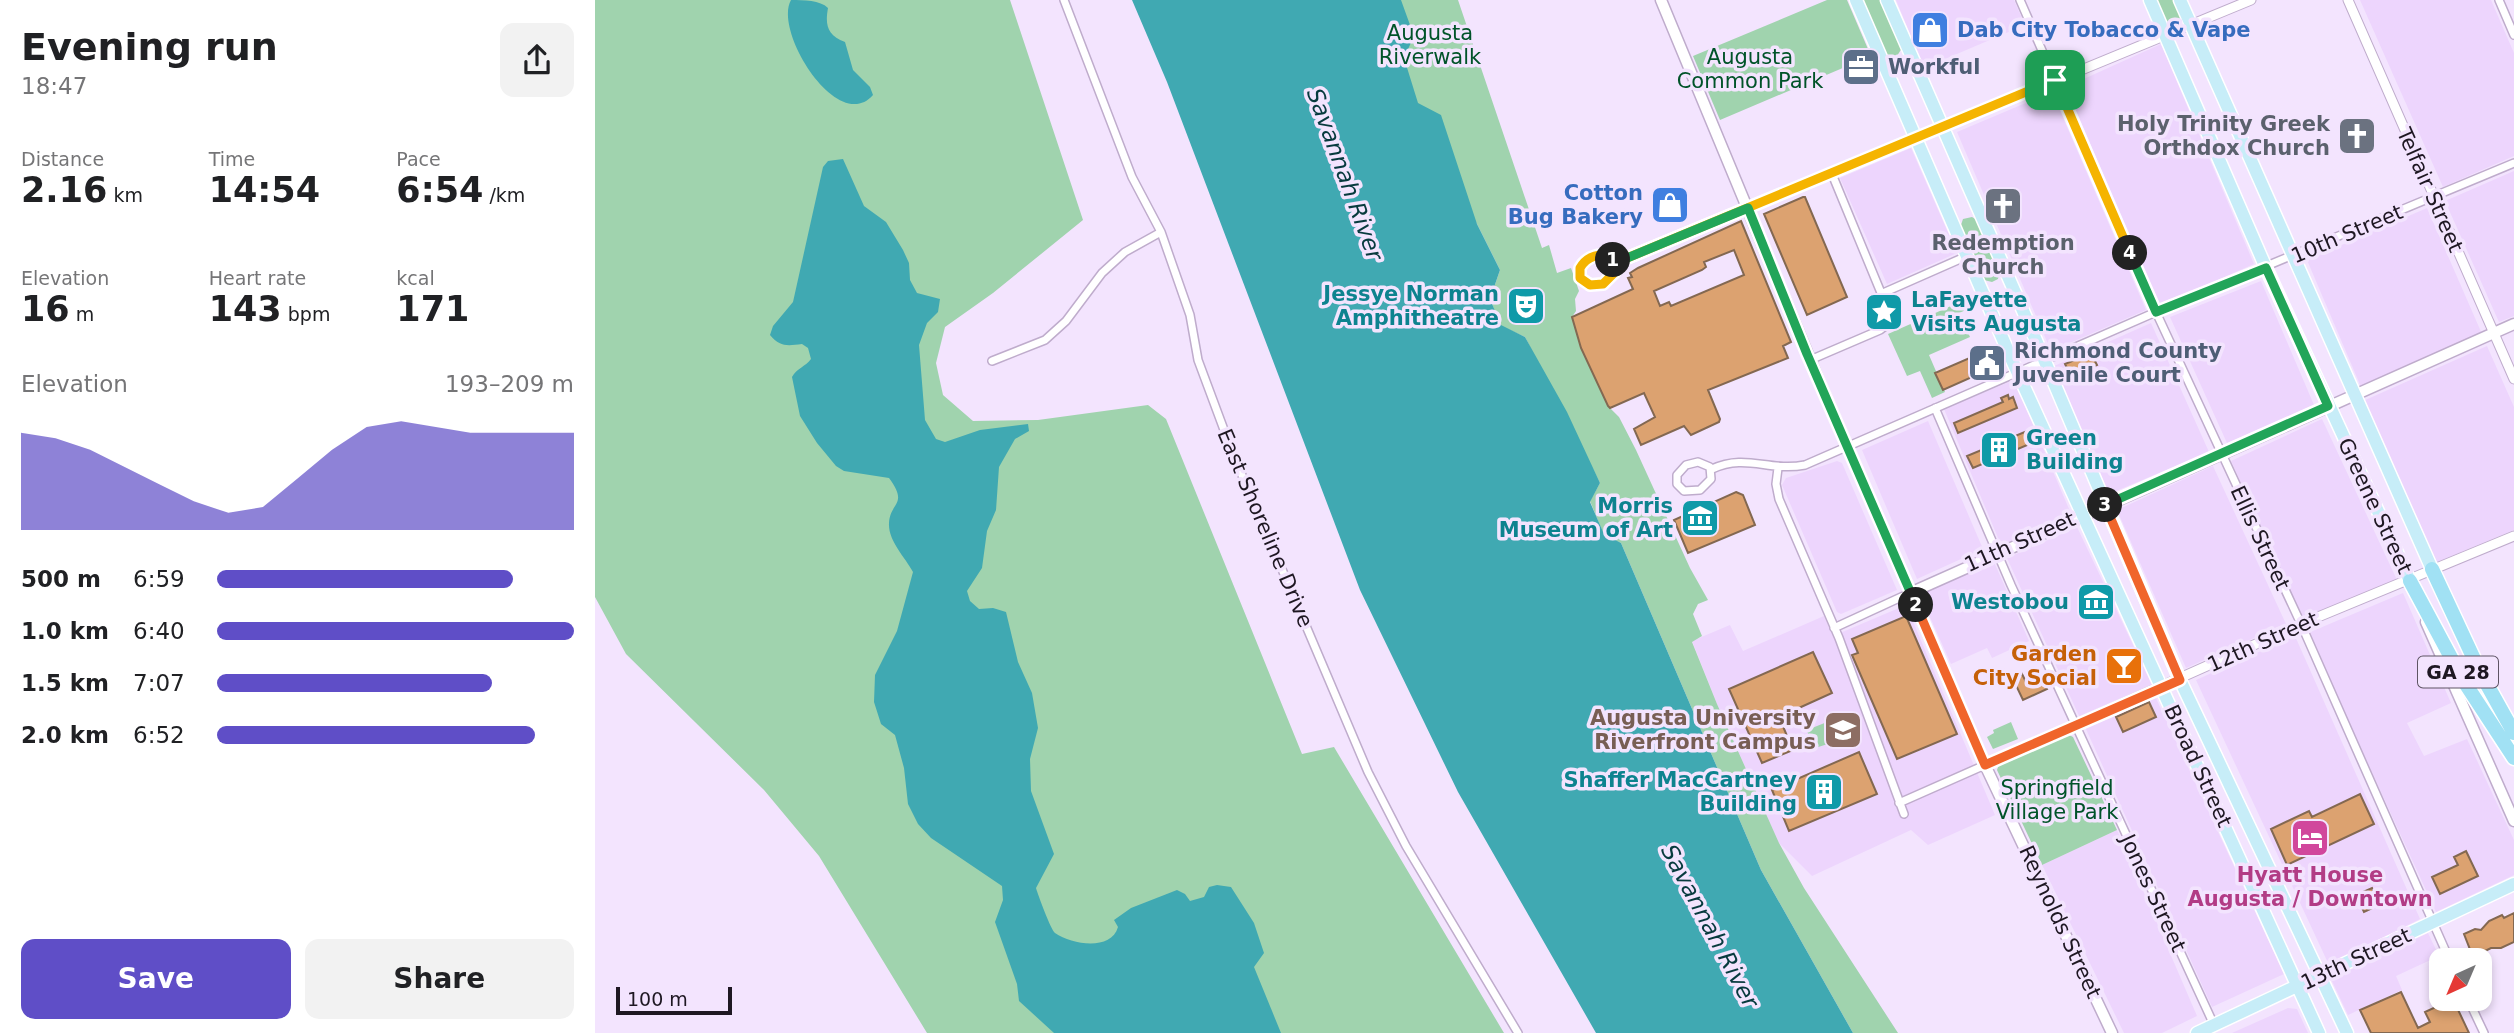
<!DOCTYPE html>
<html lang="en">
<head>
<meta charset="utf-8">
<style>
  body { margin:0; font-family:"DejaVu Sans",sans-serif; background:#f2f2f2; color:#202124; height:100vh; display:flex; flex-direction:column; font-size:26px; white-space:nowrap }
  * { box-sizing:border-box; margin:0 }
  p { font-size:23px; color:#757577 }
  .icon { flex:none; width:38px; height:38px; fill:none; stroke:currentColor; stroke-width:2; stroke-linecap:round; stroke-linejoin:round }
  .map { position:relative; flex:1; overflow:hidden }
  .details { display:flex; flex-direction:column; background:#fff; width:595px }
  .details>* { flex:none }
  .needle { width:46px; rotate:224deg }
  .fabs { position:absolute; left:1834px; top:948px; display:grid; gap:14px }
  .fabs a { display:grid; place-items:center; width:63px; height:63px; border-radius:14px; background:#fff; box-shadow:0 4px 10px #0003; font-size:35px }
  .scale { position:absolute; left:21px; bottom:18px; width:116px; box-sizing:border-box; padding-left:7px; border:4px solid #1e1722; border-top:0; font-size:19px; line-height:24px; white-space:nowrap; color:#1e1722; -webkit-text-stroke:5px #f3e4fe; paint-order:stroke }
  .pin { position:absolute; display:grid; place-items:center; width:60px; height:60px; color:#fff; margin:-30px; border-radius:14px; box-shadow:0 4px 10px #0006 }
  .km { position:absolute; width:35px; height:35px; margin:-18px; border-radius:50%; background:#222; color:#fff; font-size:19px; line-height:35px; text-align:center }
  .round { display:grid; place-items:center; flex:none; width:74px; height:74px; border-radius:14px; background:#f2f2f2 }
  .head { display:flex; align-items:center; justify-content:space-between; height:119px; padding:0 21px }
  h1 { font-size:38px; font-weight:700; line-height:52px }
  .stats { display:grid; grid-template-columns:repeat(3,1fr); gap:10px; height:119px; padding:7px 21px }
  .stats div { display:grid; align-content:center }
  .stats b { font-size:35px; font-weight:700 }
  .stats small { font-size:19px; font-weight:400 }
  .stats p { font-size:19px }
  .chart { height:196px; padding:14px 21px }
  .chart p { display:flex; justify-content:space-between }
  .chart svg { width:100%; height:126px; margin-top:7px; fill:#5f4ec7; opacity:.7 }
  .primary-button { display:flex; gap:14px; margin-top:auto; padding:14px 21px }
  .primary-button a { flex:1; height:80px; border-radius:14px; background:#5f4ec7; color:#fff; font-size:28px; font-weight:700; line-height:80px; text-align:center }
  .primary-button a+a { background:#f2f2f2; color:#202124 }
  ul { padding:0 21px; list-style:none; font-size:23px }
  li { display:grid; grid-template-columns:112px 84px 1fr; align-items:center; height:52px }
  li i { height:18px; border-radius:9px; background:#5f4ec7 }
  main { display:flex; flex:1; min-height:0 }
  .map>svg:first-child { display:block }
</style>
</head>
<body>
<main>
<section class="details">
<div class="head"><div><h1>Evening run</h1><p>18:47</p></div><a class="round"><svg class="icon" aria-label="share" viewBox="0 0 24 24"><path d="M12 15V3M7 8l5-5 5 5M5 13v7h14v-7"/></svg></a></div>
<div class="stats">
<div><p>Distance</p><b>2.16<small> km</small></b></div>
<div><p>Time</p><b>14:54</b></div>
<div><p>Pace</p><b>6:54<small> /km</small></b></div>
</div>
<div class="stats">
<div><p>Elevation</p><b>16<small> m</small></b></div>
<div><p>Heart rate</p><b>143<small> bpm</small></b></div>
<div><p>kcal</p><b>171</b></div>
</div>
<div class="chart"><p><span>Elevation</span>193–209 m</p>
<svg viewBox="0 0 160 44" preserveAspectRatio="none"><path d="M0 44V10L10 12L20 16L30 22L40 28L50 34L60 38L70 36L80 26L90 16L100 8L110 6L120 8L130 10L140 10L150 10L160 10V44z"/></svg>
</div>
<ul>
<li><b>500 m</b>6:59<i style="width:83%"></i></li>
<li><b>1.0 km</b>6:40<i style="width:100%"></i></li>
<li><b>1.5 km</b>7:07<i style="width:77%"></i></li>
<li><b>2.0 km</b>6:52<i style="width:89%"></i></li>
</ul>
<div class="primary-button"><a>Save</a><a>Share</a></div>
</section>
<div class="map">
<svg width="1919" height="1033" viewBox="0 0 1919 1033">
  <rect width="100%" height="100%" fill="#f3e4fe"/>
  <path fill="#edd5fd" d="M1301 0H1419L1430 25 1329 68Z
    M1765 0H1896L1919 53V156L1848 187Z
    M1566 44 1659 264 1564 306 1471 87Z
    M1457 92 1551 310 1456 351 1362 132Z
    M1316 148 1362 253 1292 284 1245 178Z
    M1919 171V316L1904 322 1850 201Z
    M1832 208 1887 334 1766 387 1712 260Z
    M1666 281 1719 405 1632 443 1575 317Z
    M1556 323 1614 452 1514 494 1459 366Z
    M1892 346 1919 407V530L1840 563 1768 401Z
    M1419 380 1477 516 1406 545 1349 409Z
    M1727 419 1802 580 1708 619 1636 461Z
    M1333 421 1388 549 1322 579 1267 450Z
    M1242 461 1247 463 1302 590 1246 614 1242 612 1187 485 1191 478Z
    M1618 466 1691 624 1591 668 1522 510Z
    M1482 527 1557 685 1485 718 1412 558Z
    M1399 562 1434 641 1397 658 1392 648 1356 664 1325 595Z
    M1808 593 1856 703 1812 723 1829 756 1872 739 1919 840V875L1841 912 1713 633Z
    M1311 605 1400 815 1333 845 1316 830 1217 876 1184 843 1122 704 1097 641 1135 625 1148 651 1229 616 1238 636Z
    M1700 636 1825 919 1734 965 1601 680Z
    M1560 696 1689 974 1617 1007 1490 727Z
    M1522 830 1602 1016 1567 1033H1529L1447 865Z
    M1833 933 1844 956 1801 976 1807 990 1753 1015 1736 979Z
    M1693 1008 1702 1009 1713 1033H1637Z"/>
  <path fill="#a0d3ae" d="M0 0H415L488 220 398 293 350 327 341 363 348 395 378 421 443 420 553 405 571 419 707 754 739 747 909 1033H332L224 856 169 790 31 654 0 597Z
    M774 0H863L947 248 954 245 962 273 976 268 984 291 980 299 981 311 977 317 986 348 1015 408 1024 417 1041 450 1095 568 1113 600 1103 604 1098 614 1107 636 1097 642 1122 704 1184 843 1209 888 1303 1033H1258L1166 870 1026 543 1009 535 995 501 1005 483 930 337 906 326 895 299 905 270 882 224 817 117Z
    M1232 0H1252L1276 56 1125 120 1098 56Z
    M1267 0H1287L1307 48 1302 56 1290 55Z
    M1555 0H1585L1595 24 1570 35Z
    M1377 217 1382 220 1405 270 1403 279 1397 282 1389 280 1365 228 1368 219Z
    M1374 298 1378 307 1364 313 1375 337 1334 355 1350 392 1337 398 1325 371 1312 376 1293 334Z
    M1252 714 1261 735 1217 749 1212 730Z
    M1416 722 1423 739 1398 749 1392 737 1399 733 1398 730Z
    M1472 734 1478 737 1522 830 1447 865 1402 770 1404 764Z"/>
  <path fill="#40a9b2" d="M196 0C209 0 225 0 233 8 230 25 232 35 250 42L258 70 275 87 278 95C243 135 178 31 196 0Z
    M537 0H806L819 36 809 58 823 103 846 115 882 224 905 270 895 299 906 325 930 337 972 412 1005 483 995 502 1009 534 1026 543 1166 870 1258 1033H1001L863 792 765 590 572 82Z
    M248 159 269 206 291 222 308 250 314 263 315 280 322 293 345 299 343 312 332 323 324 345 330 420 341 439 350 442 385 430 433 424 434 431 420 439 404 467 401 510 392 531 387 568 372 591 375 601 384 609 398 608 411 612 423 662 437 693 443 728 435 759 436 791 459 854 441 888C443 895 456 930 460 933 478 945 516 951 523 927L519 920 536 908 582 890 590 894 595 901 609 897 614 887 622 885 636 887 659 923 669 953 659 967 686 1033H459L424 1001 422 984 400 922 408 900 407 886 336 838 323 824 313 804 309 768 300 735 286 724 279 702 280 675 302 631 318 572C310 557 293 541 294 523 295 502 314 505 294 478L249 471 241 466 222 443 205 416 197 377C202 368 210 367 216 359L213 348 207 344C192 346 185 347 175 335L178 326 198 302 228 167 233 161Z"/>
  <path fill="#dca270" stroke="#836851" stroke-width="2" fill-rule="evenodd" d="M1208 197H1210L1252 297 1212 315 1169 214Z
    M1146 221 1196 342 1188 346 1193 358 1113 390 1125 419 1124 422 1096 435 1089 426 1046 445 1039 429 1060 417 1049 393 1015 408 1013 406 986 348 977 317 1038 289 1033 278 1037 277 1035 273 1043 268ZM1139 250 1149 275 1076 306 1074 302 1065 306 1059 291 1107 270 1111 267 1109 262Z
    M1393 350 1395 354 1399 353 1404 365 1348 390 1340 373Z
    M1496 353 1502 365 1476 376 1470 364Z
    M1413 395 1414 399 1418 397 1422 408 1363 433 1359 423 1408 402 1406 398Z
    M1432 431 1437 443 1378 468 1372 456Z
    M1141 492 1148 495 1160 525 1093 553 1079 520Z
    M1311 616 1362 734 1302 759 1257 655 1263 653 1257 639Z
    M1218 652 1237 693 1184 717 1198 750 1167 763 1134 689Z
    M1427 674 1433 686 1447 679 1452 689 1428 700 1418 679Z
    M1554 702 1561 717 1528 732 1521 717Z
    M1264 752 1282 794 1194 831 1177 790Z
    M1765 794 1779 824 1692 865 1676 829 1714 811 1717 817Z
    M1871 851 1883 876 1845 894 1837 877 1863 865 1859 857Z
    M1777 888 1784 905 1769 912 1761 895Z
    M1919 913V942L1906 948H1896L1878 957 1869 934 1880 929 1886 930 1894 921 1907 915 1909 918Z
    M1806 992 1823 1028 1835 1022 1830 1012 1858 999 1874 1033H1776L1765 1010Z"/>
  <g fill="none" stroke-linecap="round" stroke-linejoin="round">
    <defs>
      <path id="minor" d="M469 0 537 177 566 232 595 315 603 360 638 454 773 772 811 846 923 1033
        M1425 0 1561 312 1706 624 1855 961
        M1904 0 1919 35
        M1003 255 1018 260 1020 272 1008 284 992 285 985 278C983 265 991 258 1003 255Z
        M1020 263 1152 208
        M1288 293 1372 256
        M1215 360 1285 330 1293 324 1296 317 1237 174
        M397 361 450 340 471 321 507 273 530 252 566 232
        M1340 408 1416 585 1619 1025
        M1103 462 1115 467 1116 479 1105 490 1089 491 1082 484V475L1091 465Z
        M1183 468 1181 484 1184 499 1244 638 1309 814
        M1117 469C1151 453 1174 472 1210 465L1561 312 1919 163
        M1239 628 1315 593
        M1304 803 1390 765
        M1873 999 1889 1033"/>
      <path id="tertiary" d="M1753 0 1919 379
        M1152 208 1656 0
        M1390 765 1706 624 1919 536"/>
      <path id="secondary" d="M1066 0 1226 386 1390 765 1517 1033
        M1315 593 1919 324
        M1831 622 1919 821"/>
      <path id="primary" d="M1261 0 1416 358 1724 1033
        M1292 0 1443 345 1585 680 1752 1033
        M1555 0 1671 268 1815 581
        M1585 0 1837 569
        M1602 1033 1919 884"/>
      <path id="motorway" d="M1837 569 1885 672 1919 733
        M1815 581 1868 680 1919 758"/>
    </defs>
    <use href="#minor" stroke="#bfaccc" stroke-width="10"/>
    <use href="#tertiary" stroke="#bfaccc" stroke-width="11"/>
    <use href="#secondary" stroke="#bfaccc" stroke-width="13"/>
    <use href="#primary" stroke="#fff" stroke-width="15"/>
    <use href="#motorway" stroke="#fff" stroke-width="17"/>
    <use href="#minor" stroke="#fff" stroke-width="7"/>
    <use href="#tertiary" stroke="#fff" stroke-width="9"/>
    <use href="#secondary" stroke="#fff" stroke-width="10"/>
    <use href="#primary" stroke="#c7edf8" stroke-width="12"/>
    <use href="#motorway" stroke="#a1e1f4" stroke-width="14"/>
  </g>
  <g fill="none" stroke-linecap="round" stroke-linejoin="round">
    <defs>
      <path id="split-1" d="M1018 260C1006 251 992 256 985 268V278L995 285 1008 284 1020 272V263L1460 80"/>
      <path id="split-2" d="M1018 260 1020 263 1153 208 1212 354 1321 605"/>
      <path id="split-3" d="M1321 605 1390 765 1585 680 1510 505"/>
      <path id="split-4" d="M1510 505 1733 406 1671 268 1561 312 1535 253"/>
      <path id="split-5" d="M1460 80 1535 253"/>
    </defs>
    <use href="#split-1" stroke="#fff" stroke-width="14"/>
    <use href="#split-2" stroke="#fff" stroke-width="14"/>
    <use href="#split-3" stroke="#fff" stroke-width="14"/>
    <use href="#split-4" stroke="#fff" stroke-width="14"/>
    <use href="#split-5" stroke="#fff" stroke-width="14"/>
    <use href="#split-1" stroke="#f5b400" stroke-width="9"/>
    <use href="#split-2" stroke="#22a559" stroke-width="9"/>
    <use href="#split-3" stroke="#f0652b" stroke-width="9"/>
    <use href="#split-4" stroke="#22a559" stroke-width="9"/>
    <use href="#split-5" stroke="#f5b400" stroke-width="9"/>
  </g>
  <defs>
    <symbol id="shop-square" viewBox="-11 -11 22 22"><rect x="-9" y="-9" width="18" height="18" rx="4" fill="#3f7fe0" stroke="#f3e4fe"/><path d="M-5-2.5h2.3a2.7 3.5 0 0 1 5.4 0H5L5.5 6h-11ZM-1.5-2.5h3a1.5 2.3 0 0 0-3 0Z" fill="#fff"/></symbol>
    <symbol id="office-square" viewBox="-11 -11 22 22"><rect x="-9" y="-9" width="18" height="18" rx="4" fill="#5c6f8a" stroke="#f3e4fe"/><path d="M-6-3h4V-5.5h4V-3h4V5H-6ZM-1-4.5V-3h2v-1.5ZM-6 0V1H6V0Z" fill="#fff"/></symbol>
    <symbol id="church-square" viewBox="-11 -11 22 22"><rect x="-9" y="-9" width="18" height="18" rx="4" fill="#6b7280" stroke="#f3e4fe"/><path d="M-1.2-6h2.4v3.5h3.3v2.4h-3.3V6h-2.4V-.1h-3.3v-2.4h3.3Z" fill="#fff"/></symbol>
    <symbol id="theatre-square" viewBox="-11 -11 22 22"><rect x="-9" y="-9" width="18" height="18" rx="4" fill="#0f9aa8" stroke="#f3e4fe"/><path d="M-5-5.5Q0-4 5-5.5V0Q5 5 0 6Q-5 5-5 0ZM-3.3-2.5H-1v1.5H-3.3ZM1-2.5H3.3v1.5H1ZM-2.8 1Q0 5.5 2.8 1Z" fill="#fff"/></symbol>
    <symbol id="sight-square" viewBox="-11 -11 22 22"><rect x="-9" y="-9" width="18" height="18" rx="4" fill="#0f9aa8" stroke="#f3e4fe"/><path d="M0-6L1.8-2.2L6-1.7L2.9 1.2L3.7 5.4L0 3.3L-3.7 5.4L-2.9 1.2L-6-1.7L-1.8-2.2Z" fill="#fff"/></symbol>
    <symbol id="civic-square" viewBox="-11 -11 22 22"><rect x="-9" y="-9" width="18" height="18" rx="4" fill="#5c6f8a" stroke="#f3e4fe"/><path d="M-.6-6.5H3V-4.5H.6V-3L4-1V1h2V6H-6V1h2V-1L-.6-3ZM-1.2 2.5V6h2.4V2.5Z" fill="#fff"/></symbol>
    <symbol id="building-square" viewBox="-11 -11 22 22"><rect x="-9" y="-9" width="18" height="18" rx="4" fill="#0f9aa8" stroke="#f3e4fe"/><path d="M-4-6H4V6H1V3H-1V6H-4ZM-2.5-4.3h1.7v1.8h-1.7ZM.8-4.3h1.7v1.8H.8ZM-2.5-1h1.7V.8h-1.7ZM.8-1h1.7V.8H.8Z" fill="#fff"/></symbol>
    <symbol id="museum-square" viewBox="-11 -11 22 22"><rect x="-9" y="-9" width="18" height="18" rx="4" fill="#0f9aa8" stroke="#f3e4fe"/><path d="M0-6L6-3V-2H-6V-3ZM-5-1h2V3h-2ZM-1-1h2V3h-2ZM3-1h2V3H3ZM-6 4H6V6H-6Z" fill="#fff"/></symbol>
    <symbol id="bar-square" viewBox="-11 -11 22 22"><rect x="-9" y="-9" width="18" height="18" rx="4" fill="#e8710a" stroke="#f3e4fe"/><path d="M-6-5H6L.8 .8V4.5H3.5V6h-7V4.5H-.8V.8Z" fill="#fff"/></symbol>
    <symbol id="university-square" viewBox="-11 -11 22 22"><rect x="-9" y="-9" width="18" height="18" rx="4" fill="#8d6e63" stroke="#f3e4fe"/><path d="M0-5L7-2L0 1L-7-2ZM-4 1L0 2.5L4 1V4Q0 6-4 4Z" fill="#fff"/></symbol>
    <symbol id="hotel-square" viewBox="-11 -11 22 22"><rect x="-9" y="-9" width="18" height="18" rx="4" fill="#d1479c" stroke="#f3e4fe"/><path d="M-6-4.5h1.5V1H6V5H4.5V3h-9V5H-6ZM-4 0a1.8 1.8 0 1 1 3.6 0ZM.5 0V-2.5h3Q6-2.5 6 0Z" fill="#fff"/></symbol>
  </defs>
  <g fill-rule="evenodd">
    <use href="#shop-square" x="1313" y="8" width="44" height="44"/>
    <use href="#office-square" x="1244" y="45" width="44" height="44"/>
    <use href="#church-square" x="1740" y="114" width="44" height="44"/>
    <use href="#shop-square" x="1053" y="183" width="44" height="44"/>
    <use href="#church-square" x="1386" y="184" width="44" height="44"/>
    <use href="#theatre-square" x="909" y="284" width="44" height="44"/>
    <use href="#sight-square" x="1267" y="290" width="44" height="44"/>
    <use href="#civic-square" x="1370" y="341" width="44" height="44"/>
    <use href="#building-square" x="1382" y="428" width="44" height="44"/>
    <use href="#museum-square" x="1083" y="496" width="44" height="44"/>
    <use href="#museum-square" x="1479" y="580" width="44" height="44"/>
    <use href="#bar-square" x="1507" y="644" width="44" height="44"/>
    <use href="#university-square" x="1226" y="708" width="44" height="44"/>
    <use href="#building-square" x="1207" y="770" width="44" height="44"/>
    <use href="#hotel-square" x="1693" y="816" width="44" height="44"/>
  </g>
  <g text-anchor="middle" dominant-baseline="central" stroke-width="7" stroke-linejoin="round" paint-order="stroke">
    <rect fill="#f3e4fe" stroke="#5e5464" stroke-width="2" x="1823" y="656.5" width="80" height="31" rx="5"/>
    <g font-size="19" font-weight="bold" fill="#1e1722">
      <text x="1863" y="672">GA 28</text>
    </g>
    <g font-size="21" font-weight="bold" fill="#366cbe" stroke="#f3e4fe" text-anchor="start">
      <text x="1362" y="30">Dab City Tobacco &amp; Vape</text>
      <text x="1048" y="193" text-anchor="end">Cotton<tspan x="1048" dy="24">Bug Bakery</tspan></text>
    </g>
    <g font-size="21" fill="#005329" stroke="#f3e4fe">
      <text x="835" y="33">Augusta<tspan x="835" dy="24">Riverwalk</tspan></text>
      <text x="1155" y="57">Augusta<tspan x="1155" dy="24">Common Park</tspan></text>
      <text x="1462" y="788">Springfield<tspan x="1462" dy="24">Village Park</tspan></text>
    </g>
    <g font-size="21" font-weight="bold" fill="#4e5e75" stroke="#f3e4fe" text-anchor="start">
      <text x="1293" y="67">Workful</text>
      <text x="1419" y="351">Richmond County<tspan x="1419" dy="24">Juvenile Court</tspan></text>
    </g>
    <g font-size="21" font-weight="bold" fill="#5b616d" stroke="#f3e4fe" text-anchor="end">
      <text x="1735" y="124">Holy Trinity Greek<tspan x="1735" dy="24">Orthdox Church</tspan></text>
      <text x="1408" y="243" text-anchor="middle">Redemption<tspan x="1408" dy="24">Church</tspan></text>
    </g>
    <g font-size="21" fill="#1e1722" stroke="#f3e4fe">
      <text transform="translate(1835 190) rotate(66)">Telfair Street</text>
      <text transform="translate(1752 234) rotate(-23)">10th Street</text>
      <text transform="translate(1780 506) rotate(65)">Greene Street</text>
      <text transform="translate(670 528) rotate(67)">East Shoreline Drive</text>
      <text transform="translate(1665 538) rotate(65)">Ellis Street</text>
      <text transform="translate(1425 542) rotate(-24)">11th Street</text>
      <text transform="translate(1668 642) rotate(-24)">12th Street</text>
      <text transform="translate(1603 766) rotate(65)">Broad Street</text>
      <text transform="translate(1558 893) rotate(65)">Jones Street</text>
      <text transform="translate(1465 922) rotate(65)">Reynolds Street</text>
      <text transform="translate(1761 959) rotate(-25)">13th Street</text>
    </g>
    <g font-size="21" font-weight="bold" fill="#0d838f" stroke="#f3e4fe" text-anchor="end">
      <text x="904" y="294">Jessye Norman<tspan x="904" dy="24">Amphitheatre</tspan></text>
      <text x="1316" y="300" text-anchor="start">LaFayette<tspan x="1316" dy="24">Visits Augusta</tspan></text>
      <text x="1431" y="438" text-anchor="start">Green<tspan x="1431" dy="24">Building</tspan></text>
      <text x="1078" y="506">Morris<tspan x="1078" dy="24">Museum of Art</tspan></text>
      <text x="1474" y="602">Westobou</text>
      <text x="1202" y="780">Shaffer MacCartney<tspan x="1202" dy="24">Building</tspan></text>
    </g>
    <g font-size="21" font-weight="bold" fill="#c56008" stroke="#f3e4fe" text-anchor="end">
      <text x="1502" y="654">Garden<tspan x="1502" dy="24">City Social</tspan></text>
    </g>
    <g font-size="21" font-weight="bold" fill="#785e54" stroke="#f3e4fe" text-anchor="end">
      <text x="1221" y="718">Augusta University<tspan x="1221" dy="24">Riverfront Campus</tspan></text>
    </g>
    <g font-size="21" font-weight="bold" fill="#b23c85" stroke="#f3e4fe">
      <text x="1715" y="875">Hyatt House<tspan x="1715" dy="24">Augusta / Downtown</tspan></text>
    </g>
    <g font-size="23" font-style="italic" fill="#073a3e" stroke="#f3e4fe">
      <text transform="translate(750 174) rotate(70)">Savannah River</text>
      <text transform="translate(1115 926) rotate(62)">Savannah River</text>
    </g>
  </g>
</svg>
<div class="fabs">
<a><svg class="needle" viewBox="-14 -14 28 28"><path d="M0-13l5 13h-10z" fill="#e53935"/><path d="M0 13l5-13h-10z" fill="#757577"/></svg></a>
</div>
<div class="scale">100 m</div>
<div class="pin" style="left:1460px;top:80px;background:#1e9e55"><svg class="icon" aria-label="arrive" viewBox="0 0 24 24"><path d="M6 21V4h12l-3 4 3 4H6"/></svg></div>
<b class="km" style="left:1018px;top:260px">1</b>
<b class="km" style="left:1321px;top:605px">2</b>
<b class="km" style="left:1510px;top:505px">3</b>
<b class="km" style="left:1535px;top:253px">4</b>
</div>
</main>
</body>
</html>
